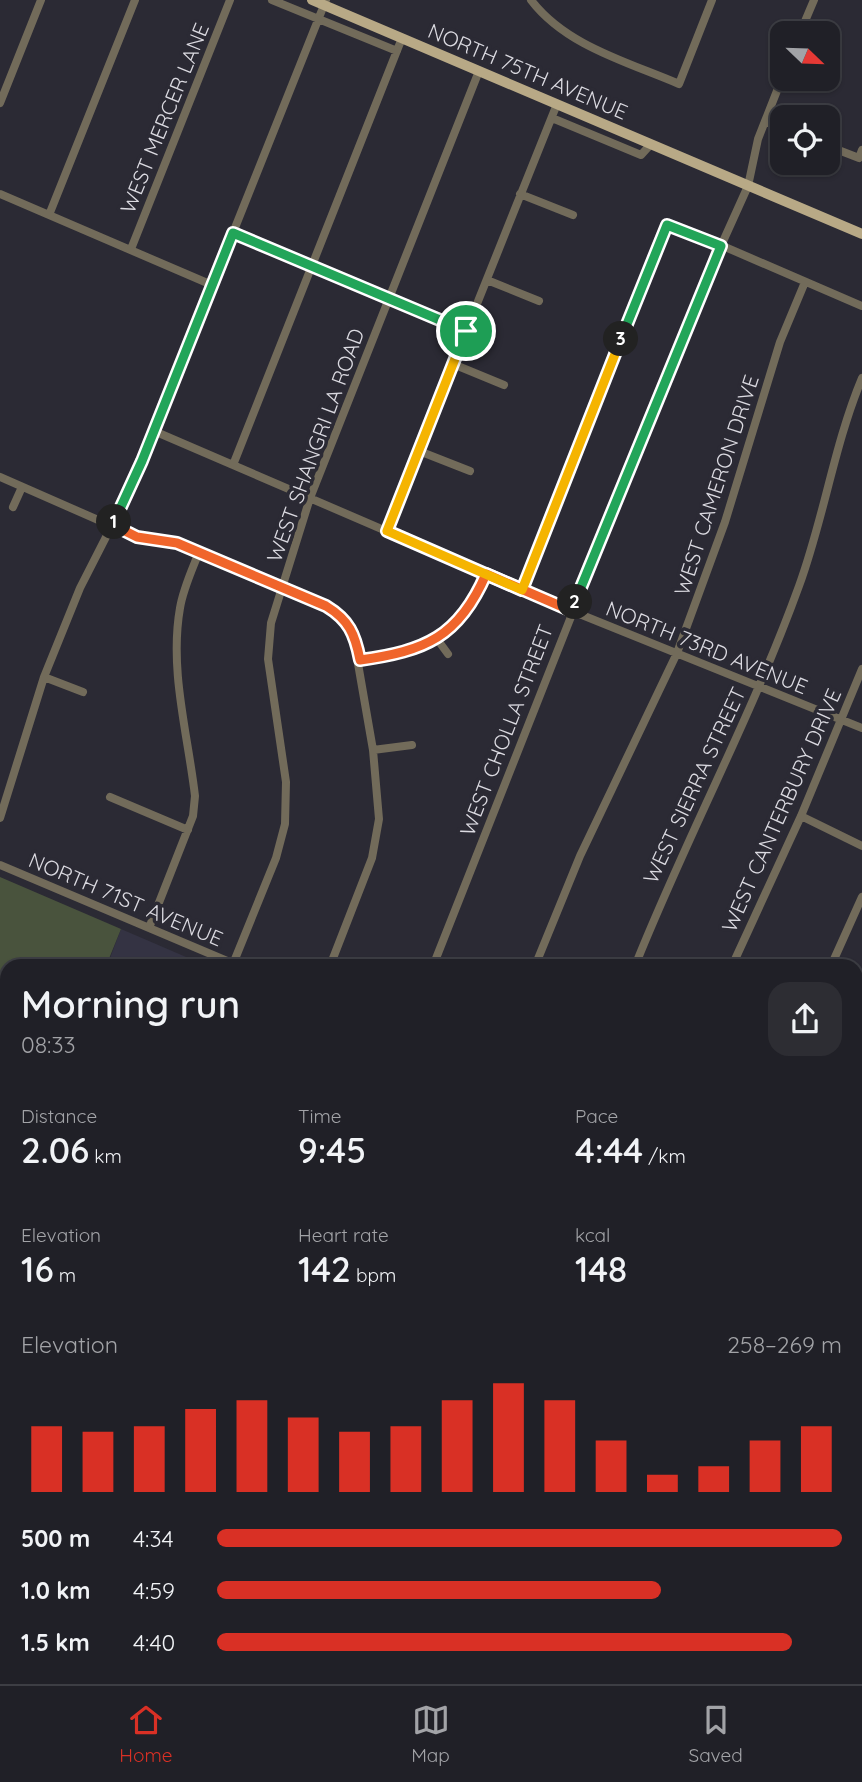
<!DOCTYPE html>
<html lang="en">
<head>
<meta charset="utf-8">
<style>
  body { margin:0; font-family:Quicksand,sans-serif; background:#2d2d33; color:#f1f3f6; height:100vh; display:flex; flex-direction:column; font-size:26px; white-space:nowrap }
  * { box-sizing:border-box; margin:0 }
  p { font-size:23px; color:#a2a3a7 }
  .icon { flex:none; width:38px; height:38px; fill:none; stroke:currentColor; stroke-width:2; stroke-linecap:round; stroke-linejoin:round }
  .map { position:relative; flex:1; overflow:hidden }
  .sheet { position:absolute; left:0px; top:959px; width:863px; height:726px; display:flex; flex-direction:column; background:#202027; border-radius:21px 21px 0 0; box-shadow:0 2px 5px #0004,0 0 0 2px #3d3e44 }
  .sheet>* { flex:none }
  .needle { width:46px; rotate:113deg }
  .tools { position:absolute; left:770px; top:21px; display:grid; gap:14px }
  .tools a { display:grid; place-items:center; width:70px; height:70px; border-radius:14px; background:#202027; box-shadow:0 2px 5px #0004,0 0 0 2px #3d3e44; font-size:35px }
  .pin { position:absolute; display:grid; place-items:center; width:60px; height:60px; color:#fff; margin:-30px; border:4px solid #fff; border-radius:50%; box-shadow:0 2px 7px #0007 }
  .km { position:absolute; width:35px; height:35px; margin:-18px; border-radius:50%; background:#222; color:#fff; font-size:19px; line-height:35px; text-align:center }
  .round { display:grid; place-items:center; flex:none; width:74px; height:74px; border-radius:21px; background:#2d2d33 }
  .head { display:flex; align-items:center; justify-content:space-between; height:119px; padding:0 21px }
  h1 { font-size:38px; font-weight:600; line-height:52px }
  .figures { display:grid; grid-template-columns:repeat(3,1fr); gap:10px; height:119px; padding:7px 21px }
  .figures div { display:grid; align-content:center }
  .figures b { font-size:35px; font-weight:600 }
  .figures small { font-size:19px; font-weight:400 }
  .figures p { font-size:19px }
  .chart { height:196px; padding:14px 21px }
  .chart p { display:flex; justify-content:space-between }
  .chart svg { width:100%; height:126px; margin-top:7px; stroke:#d93025; stroke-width:6 }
  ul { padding:0 21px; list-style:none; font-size:23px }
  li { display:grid; grid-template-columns:112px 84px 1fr; align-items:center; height:52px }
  li i { height:18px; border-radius:9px; background:#d93025 }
  .dock { display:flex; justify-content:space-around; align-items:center; height:98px; border-top:2px solid #3d3e44; background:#202027; font-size:19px; color:#a2a3a7 }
  .dock a { display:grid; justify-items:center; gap:4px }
  .dock .on { color:#d93025 }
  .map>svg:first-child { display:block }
</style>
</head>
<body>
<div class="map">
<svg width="862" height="1684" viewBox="0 0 862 1684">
  <rect width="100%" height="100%" fill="#2b2a34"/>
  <path fill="#343343" d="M121 929 207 966H107Z"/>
  <path fill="#49533d" d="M0 877 121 929 106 966H7V1165L0 1161Z"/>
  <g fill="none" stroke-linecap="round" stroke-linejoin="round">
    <path stroke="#726b5a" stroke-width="8" d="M272 0 397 51
      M531 0C566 46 628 62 679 84L712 0
      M800 33 814 0
      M0 103 41 0
      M552 118 641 155 651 144
      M765 121 782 128
      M828 146 859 158 862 150
      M0 194 212 285
      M520 194 573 215
      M49 215 135 0
      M233 233 466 331
      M131 249 230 0
      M487 280 539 301
      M453 364 504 385
      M154 431 572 611 862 728
      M419 451 470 471
      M233 465 402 38
      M0 477 137 537 177 543 326 606 342 616 352 629 373 750 379 819 372 858 330 966
      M13 507 22 487
      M386 531 557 104
      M522 590 667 225H674L862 306
      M437 639 448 654
      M360 660C425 651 458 637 486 574
      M44 677 83 692
      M373 750 412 745
      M110 797 188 830
      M801 816 862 846
      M0 818 44 677 80 588 131 488 326 0
      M0 865 239 966
      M149 928 193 816 195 796C188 735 169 670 180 608 183 589 192 570 199 552
      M233 964 276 858 285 824 286 782 268 659 271 623 310 498 479 71
      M433 966 693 308 748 186 758 139 782 78
      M535 966 580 856 677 653 725 522 780 342 805 282
      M635 966C686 838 752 716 799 586 824 518 834 445 862 378
      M732 966 801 816 862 669
      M831 966 862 897
      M856 1151 862 1136
      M856 1231 862 1234
      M0 1355 7 1337
      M856 1405 862 1390
      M0 1444 7 1447
      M856 1660 862 1644
      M0 1671 7 1670
      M30 1678 32 1684
      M826 1678 840 1684
      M146 1684 149 1678
      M250 1684 253 1678
      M350 1684 353 1678
      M448 1684 450 1678
      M545 1684 547 1678
      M644 1684 646 1678
      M846 1684 848 1678"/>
    <path stroke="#b8a986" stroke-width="10" d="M312 0 862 234"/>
  </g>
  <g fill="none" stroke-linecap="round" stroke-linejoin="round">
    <defs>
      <path id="split-1" d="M114 522 142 461 233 233 466 331"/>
      <path id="split-2" d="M114 522 113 525 137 537 177 543 326 606C349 620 355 634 360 660 425 651 459 637 486 574L572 611 575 602"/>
      <path id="split-3" d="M575 602 721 246 667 225 621 339"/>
      <path id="split-4" d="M466 331 387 531 522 590 621 339"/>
    </defs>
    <use href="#split-1" stroke="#fff" stroke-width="14"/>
    <use href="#split-2" stroke="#fff" stroke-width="14"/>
    <use href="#split-3" stroke="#fff" stroke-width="14"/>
    <use href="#split-4" stroke="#fff" stroke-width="14"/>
    <use href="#split-1" stroke="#22a559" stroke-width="9"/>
    <use href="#split-2" stroke="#f0652b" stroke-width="9"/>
    <use href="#split-3" stroke="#22a559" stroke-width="9"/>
    <use href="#split-4" stroke="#f5b400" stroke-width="9"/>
  </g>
  <g text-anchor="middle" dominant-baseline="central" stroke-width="7" stroke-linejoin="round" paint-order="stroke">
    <g font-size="21" fill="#dbdae1" stroke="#2b2a34">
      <text transform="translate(528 71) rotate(23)">NORTH 75TH AVENUE</text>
      <text transform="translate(164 118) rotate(-68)">WEST MERCER LANE</text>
      <text transform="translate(315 445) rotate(-70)">WEST SHANGRI LA ROAD</text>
      <text transform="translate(716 485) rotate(-72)">WEST CAMERON DRIVE</text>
      <text transform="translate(707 647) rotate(22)">NORTH 73RD AVENUE</text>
      <text transform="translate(506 730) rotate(-69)">WEST CHOLLA STREET</text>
      <text transform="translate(694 785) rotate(-65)">WEST SIERRA STREET</text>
      <text transform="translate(781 810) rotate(-66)">WEST CANTERBURY DRIVE</text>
      <text transform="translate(126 899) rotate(23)">NORTH 71ST AVENUE</text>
    </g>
  </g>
</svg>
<div class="tools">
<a><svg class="needle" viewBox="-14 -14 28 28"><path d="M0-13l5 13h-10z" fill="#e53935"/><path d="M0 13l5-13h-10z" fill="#a2a3a7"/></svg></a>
<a><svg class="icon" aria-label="locate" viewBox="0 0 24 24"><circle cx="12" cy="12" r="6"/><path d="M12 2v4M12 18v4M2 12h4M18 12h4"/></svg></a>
</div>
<div class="pin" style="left:466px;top:331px;background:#1e9e55"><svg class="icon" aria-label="arrive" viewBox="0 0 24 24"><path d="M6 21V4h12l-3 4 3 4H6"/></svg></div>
<b class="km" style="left:114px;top:522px">1</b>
<b class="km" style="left:575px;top:602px">2</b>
<b class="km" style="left:621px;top:339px">3</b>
<section class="sheet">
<div class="head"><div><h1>Morning run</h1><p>08:33</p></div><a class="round"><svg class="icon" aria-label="share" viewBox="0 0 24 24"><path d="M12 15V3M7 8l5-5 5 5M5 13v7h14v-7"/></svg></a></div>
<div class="figures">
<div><p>Distance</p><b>2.06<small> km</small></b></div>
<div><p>Time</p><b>9:45</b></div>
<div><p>Pace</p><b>4:44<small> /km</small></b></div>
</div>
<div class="figures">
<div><p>Elevation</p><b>16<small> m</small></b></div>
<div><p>Heart rate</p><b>142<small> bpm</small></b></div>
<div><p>kcal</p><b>148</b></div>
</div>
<div class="chart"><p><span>Elevation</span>258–269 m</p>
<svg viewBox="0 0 160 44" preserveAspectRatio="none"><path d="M5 44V21M15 44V23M25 44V21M35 44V15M45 44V12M55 44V18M65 44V23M75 44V21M85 44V12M95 44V6M105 44V12M115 44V26M125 44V38M135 44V35M145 44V26M155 44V21"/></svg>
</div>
<ul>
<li><b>500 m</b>4:34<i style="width:100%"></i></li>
<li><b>1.0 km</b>4:59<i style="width:71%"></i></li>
<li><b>1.5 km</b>4:40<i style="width:92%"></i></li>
</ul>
</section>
</div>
<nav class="dock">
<a class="on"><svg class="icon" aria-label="home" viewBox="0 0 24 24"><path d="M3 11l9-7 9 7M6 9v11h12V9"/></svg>Home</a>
<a><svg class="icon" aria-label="map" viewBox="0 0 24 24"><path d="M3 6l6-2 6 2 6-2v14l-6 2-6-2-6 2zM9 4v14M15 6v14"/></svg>Map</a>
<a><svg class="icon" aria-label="saved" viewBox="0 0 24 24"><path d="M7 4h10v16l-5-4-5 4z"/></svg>Saved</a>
</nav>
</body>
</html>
